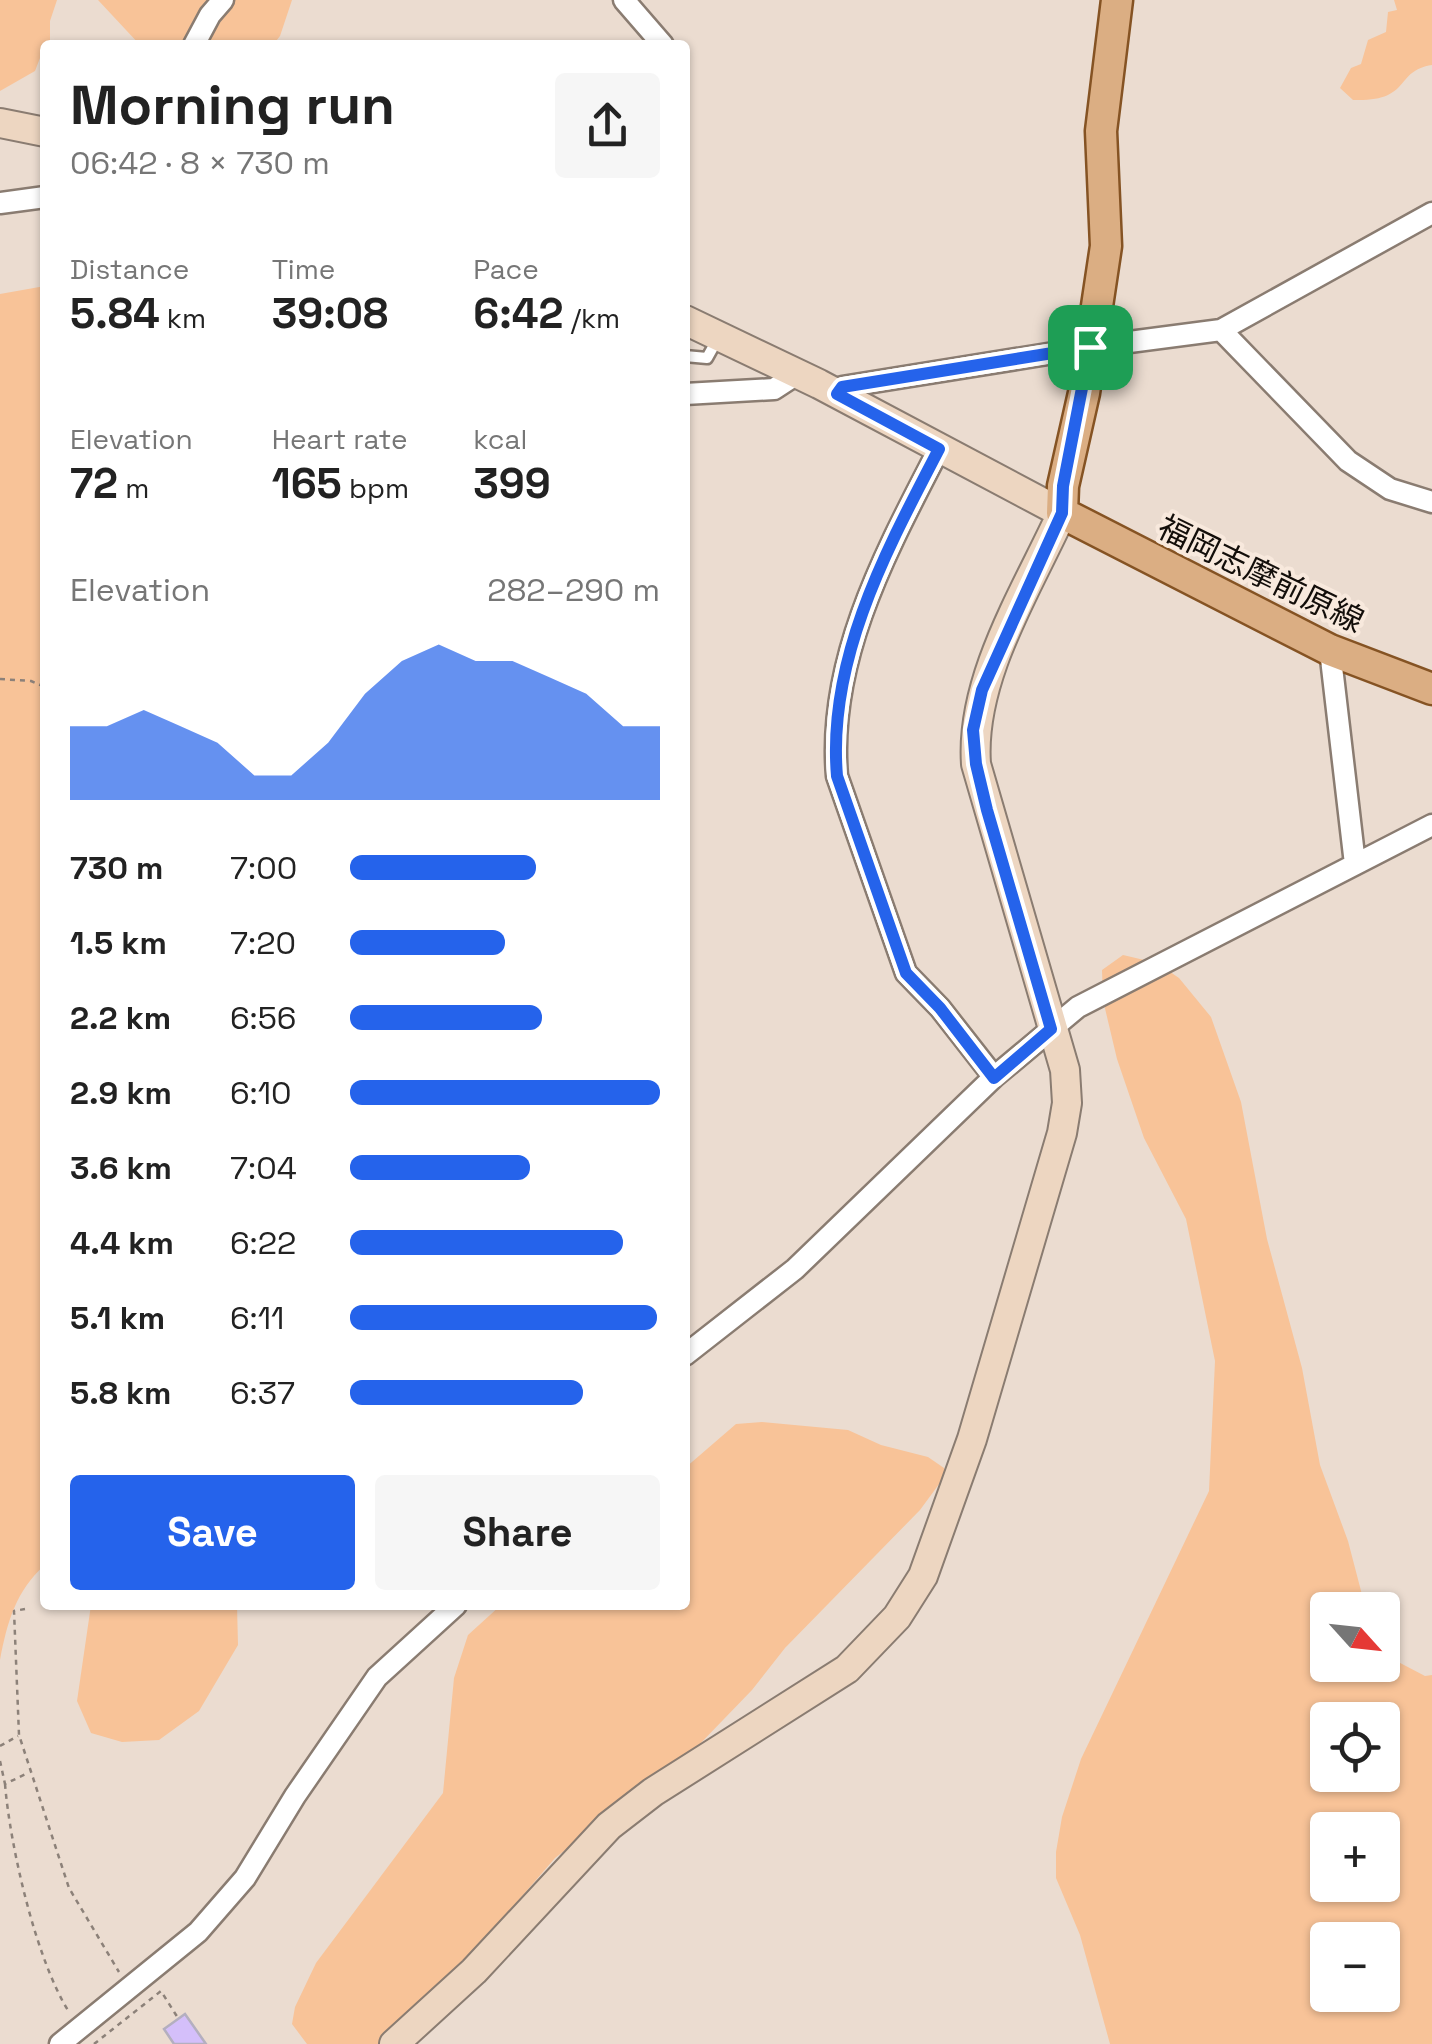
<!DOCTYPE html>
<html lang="en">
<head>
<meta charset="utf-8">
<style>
  body { margin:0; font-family:"Space Grotesk","Noto Sans JP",sans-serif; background:#f6f6f6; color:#222; height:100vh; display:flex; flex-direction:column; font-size:38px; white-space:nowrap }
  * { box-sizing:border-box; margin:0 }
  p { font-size:32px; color:#767676 }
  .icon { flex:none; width:55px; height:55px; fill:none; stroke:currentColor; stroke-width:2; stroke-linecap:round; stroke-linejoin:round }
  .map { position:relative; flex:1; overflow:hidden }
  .sheet { position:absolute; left:40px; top:40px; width:650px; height:1570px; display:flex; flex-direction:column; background:#fff; border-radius:10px; box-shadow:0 2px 8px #0004 }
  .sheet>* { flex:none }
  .needle { width:65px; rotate:117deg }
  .buttons { position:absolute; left:1310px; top:1592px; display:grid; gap:20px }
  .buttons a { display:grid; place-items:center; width:90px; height:90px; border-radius:10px; background:#fff; box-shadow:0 2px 8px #0004; font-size:50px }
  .pin { position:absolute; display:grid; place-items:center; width:85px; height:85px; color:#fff; margin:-42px; border-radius:20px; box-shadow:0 5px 15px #0006 }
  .round { display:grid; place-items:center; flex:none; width:105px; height:105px; border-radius:10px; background:#f6f6f6 }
  .headline { display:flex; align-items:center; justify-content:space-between; height:170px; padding:0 30px }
  h1 { font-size:55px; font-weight:600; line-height:75px }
  .metrics { display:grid; grid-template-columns:repeat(3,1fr); gap:15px; height:170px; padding:10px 30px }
  .metrics div { display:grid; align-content:center }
  .metrics b { font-size:42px; font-weight:600 }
  .metrics small { font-size:28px; font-weight:400 }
  .metrics p { font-size:28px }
  .chart { height:280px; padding:20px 30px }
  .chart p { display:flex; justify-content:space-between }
  .chart svg { width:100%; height:180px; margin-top:10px; fill:#2563eb; opacity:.7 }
  .button { display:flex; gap:20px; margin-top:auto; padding:20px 30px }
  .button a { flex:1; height:115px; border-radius:10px; background:#2563eb; color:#fff; font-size:40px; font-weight:600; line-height:115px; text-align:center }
  .button a+a { background:#f6f6f6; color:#222 }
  ul { padding:0 30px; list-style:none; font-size:32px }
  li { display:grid; grid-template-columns:160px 120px 1fr; align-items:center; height:75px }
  li i { height:25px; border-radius:12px; background:#2563eb }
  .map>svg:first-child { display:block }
</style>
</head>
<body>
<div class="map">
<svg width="1432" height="2044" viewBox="0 0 1432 2044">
  <rect width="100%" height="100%" fill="#ebdcd0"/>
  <path fill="#f8c398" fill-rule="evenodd" d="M0 0H57L50 21V43L45 45 35 71 0 91Z
    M98 0H292L280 36 273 45H140Z
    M1394 0H1432V65C1393 71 1413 102 1353 100L1340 88 1351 68 1361 64 1368 40 1386 32 1388 12 1397 10Z
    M45 286V1565C16 1590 7 1623 0 1660V294Z
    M1123 955 1157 963 1179 978 1211 1017 1241 1102 1267 1239 1302 1368 1320 1465 1348 1541 1366 1610H1328V1665H1382L1383 1654 1425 1676 1432 1675V2044H1110L1080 1935 1056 1878V1852L1062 1817 1081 1759 1209 1491 1215 1361 1186 1219 1144 1138 1117 1059 1103 1000 1102 970ZM1328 1720H1382V1775H1328ZM1328 1830H1382V1885H1328ZM1328 1940H1382V1995H1328Z
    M762 1422 848 1430 881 1445 928 1457 944 1468 945 1476 920 1510 785 1648 752 1690 695 1749 555 1858 474 1952 378 2044H307L292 2024 295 2007 316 1963 443 1793 454 1678 468 1635 501 1605H685V1468L736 1424Z
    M91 1605H237L238 1645 199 1711 159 1740 122 1742 91 1733 77 1701Z"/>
  <path fill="#d4bffa" stroke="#b4afbf" stroke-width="2.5" d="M185 2014 206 2044H174L164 2029Z"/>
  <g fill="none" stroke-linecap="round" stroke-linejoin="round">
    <defs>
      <path id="lane" d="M685 356 707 358 717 340"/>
      <path id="street" d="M624 0 663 45
        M194 45 210 15 223 0
        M0 203 45 197
        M1221 330 1348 461 1390 489 1432 502
        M685 394 774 389 797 374
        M837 394 842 387 1091 347 1221 330 1432 213
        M939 449C887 550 827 658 837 776L906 973 940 1008 994 1077
        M1330 650 1355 864
        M685 1355 795 1269 994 1077 1078 1007 1432 825
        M60 2044 198 1932 245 1878 295 1796 377 1677 456 1605"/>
      <path id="secondary" d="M0 123 45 132
        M394 2044 474 1971 609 1826 653 1792 847 1669 897 1617 923 1576 972 1439 1062 1133 1067 1103 1065 1070 976 764C970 678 1027 590 1062 513L819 384 685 320"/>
      <path id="primary" d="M1117 0 1101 131 1106 246 1084 393 1063 486 1062 513 1330 650 1432 689"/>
    </defs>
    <use href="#lane" stroke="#8a7c71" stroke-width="15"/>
    <use href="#street" stroke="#8a7c71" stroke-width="25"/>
    <use href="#secondary" stroke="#8a7c71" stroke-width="32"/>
    <use href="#primary" stroke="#855323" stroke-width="35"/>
    <path stroke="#8c8179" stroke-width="2.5" stroke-dasharray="5 5" stroke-linecap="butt" d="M0 679 31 681 45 687
      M25 1609 14 1611 19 1735 69 1888 119 1972
      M0 1746 18 1736
      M0 1761 5 1784 28 1773
      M5 1784C10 1846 36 1960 69 2012
      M94 2044 161 1991 178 2018"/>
    <use href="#lane" stroke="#fff" stroke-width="10"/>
    <use href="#street" stroke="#fff" stroke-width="20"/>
    <use href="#secondary" stroke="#edd6c1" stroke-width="28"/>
    <use href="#primary" stroke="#dbae83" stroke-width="30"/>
  </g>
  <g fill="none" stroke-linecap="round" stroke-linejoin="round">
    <defs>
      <path id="route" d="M1090 347 1063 486 1062 513 982 690 973 730 976 764 987 810 1051 1029 994 1078 940 1008 906 973 837 776C827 659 887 549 939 449L837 394 842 387Z"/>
    </defs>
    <use href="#route" stroke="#fff" stroke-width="20"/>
    <use href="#route" stroke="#2563eb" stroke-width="12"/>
  </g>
  <g text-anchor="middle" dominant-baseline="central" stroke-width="8" stroke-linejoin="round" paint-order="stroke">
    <g font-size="32" fill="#130e0a" stroke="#f8e9dd">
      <text transform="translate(1261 574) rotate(26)">福岡志摩前原線</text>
    </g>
  </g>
</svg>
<div class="buttons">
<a><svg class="needle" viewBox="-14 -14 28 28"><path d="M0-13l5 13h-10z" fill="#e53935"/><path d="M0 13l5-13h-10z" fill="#767676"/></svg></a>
<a><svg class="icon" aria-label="locate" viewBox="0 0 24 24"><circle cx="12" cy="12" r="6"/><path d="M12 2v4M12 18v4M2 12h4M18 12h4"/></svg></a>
<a>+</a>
<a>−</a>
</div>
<div class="pin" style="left:1090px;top:347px;background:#1e9e55"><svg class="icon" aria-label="arrive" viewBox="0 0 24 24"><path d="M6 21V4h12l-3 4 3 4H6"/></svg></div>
<section class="sheet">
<div class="headline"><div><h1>Morning run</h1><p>06:42 · 8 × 730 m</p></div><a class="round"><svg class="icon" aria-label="share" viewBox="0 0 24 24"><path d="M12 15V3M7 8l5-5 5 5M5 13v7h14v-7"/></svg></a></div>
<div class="metrics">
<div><p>Distance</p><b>5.84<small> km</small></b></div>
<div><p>Time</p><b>39:08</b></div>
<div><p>Pace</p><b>6:42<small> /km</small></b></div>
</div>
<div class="metrics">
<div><p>Elevation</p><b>72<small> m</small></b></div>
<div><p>Heart rate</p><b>165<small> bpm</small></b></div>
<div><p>kcal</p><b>399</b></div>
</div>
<div class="chart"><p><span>Elevation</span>282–290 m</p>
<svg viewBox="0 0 160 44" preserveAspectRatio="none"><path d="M0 44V26L10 26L20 22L30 26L40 30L50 38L60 38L70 30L80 18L90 10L100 6L110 10L120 10L130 14L140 18L150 26L160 26V44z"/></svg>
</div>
<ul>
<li><b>730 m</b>7:00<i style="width:60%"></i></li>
<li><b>1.5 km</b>7:20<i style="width:50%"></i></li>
<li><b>2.2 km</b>6:56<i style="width:62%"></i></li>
<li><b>2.9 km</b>6:10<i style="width:100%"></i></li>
<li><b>3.6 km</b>7:04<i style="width:58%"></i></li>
<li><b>4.4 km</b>6:22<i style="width:88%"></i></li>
<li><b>5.1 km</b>6:11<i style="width:99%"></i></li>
<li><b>5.8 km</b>6:37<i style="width:75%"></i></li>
</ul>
<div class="button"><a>Save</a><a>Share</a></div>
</section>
</div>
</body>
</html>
